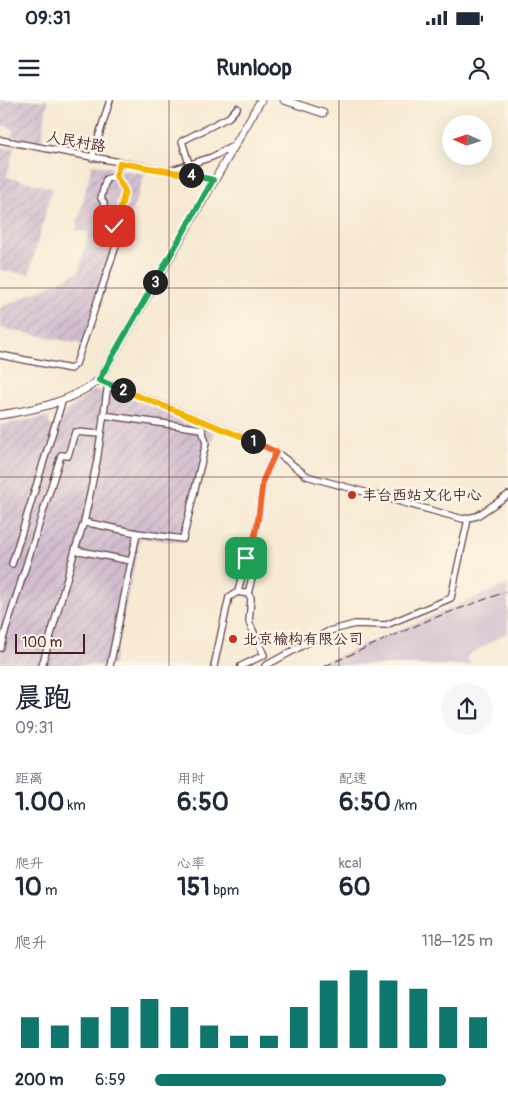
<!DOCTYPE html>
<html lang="zh">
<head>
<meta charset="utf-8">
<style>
  body { margin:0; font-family:Pangolin,"LXGW WenKai TC",sans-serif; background:#f6f6f7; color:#1f2937; height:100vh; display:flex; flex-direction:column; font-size:19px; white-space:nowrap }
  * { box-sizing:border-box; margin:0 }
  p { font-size:16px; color:#747a83 }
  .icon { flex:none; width:28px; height:28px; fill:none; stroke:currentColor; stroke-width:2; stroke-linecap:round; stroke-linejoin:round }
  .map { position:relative; height:566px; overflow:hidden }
  .details { display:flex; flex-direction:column; background:#fff; flex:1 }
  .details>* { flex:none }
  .needle { width:32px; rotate:273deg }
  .tools { position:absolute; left:442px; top:15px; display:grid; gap:10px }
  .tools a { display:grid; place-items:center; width:50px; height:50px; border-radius:50%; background:#fff; box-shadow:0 5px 20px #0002; font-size:25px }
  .scale { position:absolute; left:15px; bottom:12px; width:70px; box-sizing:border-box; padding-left:5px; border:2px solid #4a1f2b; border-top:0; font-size:14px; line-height:18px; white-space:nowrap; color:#4a1f2b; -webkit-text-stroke:4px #fcf5e5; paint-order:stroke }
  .pin { position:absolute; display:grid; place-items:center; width:42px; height:42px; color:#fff; margin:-21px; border-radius:10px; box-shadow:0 2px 8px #0006 }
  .km { position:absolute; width:25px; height:25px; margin:-12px; border-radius:50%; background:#222; color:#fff; font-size:14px; line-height:25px; text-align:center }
  .round { display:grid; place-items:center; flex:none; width:52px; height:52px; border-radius:26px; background:#f6f6f7 }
  .overview { display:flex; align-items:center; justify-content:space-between; height:85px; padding:0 15px }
  h1 { font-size:28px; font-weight:700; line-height:38px }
  .metrics { display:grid; grid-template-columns:repeat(3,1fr); gap:8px; height:85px; padding:5px 15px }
  .metrics div { display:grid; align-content:center }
  .metrics b { font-size:25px; font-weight:700 }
  .metrics small { font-size:14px; font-weight:400 }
  .metrics p { font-size:14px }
  .chart { height:140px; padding:10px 15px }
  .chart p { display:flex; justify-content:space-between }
  .chart svg { width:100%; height:90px; margin-top:5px; stroke:#0f766e; stroke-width:6 }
  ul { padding:0 15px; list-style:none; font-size:16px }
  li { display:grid; grid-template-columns:80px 60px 1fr; align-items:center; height:38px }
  li i { height:12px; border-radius:6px; background:#0f766e }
  .status { display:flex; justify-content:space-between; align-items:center; height:35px; padding:0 25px; background:#fff; direction:ltr }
  .status svg { height:14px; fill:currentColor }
  header { display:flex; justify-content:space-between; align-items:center; height:65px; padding:0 15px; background:#fff; font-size:22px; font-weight:700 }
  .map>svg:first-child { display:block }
</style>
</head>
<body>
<div class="status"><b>09:31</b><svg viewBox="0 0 49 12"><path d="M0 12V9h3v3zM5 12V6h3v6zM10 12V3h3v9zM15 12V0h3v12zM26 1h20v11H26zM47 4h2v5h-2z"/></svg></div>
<header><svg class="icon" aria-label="menu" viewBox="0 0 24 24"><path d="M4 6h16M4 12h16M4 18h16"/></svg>Runloop<svg class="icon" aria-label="person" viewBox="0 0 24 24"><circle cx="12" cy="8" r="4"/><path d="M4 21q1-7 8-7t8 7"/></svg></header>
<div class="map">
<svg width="508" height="566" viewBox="0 0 508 566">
  <defs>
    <pattern id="industrial-furrows" width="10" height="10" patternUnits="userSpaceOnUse" patternTransform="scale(1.25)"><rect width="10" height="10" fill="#d0bdce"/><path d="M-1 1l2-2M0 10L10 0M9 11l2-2" fill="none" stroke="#b4a2b1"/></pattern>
  </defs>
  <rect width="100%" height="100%" fill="#fcf5e5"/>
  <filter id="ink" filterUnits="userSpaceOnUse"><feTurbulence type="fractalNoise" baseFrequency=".02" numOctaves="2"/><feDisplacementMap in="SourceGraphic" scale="10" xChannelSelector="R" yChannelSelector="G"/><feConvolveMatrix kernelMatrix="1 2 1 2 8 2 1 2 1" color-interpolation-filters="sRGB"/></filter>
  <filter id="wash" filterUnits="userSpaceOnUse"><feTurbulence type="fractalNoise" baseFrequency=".0096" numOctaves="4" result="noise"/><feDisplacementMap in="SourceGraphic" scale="20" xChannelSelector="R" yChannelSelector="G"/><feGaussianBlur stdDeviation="1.12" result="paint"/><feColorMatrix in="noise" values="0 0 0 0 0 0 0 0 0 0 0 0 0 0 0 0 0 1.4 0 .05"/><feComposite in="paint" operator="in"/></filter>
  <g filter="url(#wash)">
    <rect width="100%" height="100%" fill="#f7ead3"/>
    <path fill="url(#industrial-furrows)" d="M1 0H48L41 43 12 36 13 28 0 25Z
      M0 48H14L7 77 52 88 29 174 0 170Z
      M92 64 145 74 86 245 0 228V208L79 172 89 133 76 130Z
      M92 291 116 292 216 329 208 350 185 443 140 438 113 565 0 566V325L48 317 50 325 58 327 66 312Z"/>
    <path fill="#d0bdce" d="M508 484V532L467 556 470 565H316Z"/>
  </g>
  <g filter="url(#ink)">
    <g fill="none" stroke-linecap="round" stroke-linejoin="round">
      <defs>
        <path id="minor" d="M0 40 169 71 212 57 233 46
          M92 58 110 0
          M189 64 182 41 229 17 237 8
          M171 71 213 80
          M113 126 107 124 102 118 104 103 101 98 106 79 116 76
          M0 255 71 269 76 264 120 134 113 126 118 119 125 91 116 76 120 63
          M99 280 247 338 276 352 307 376 317 379 463 419 477 416 508 395
          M103 315 202 329 206 343 183 439 137 433 84 422 97 361 108 284
          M84 422 75 450 131 461
          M250 459 256 460 248 494 238 492 246 458 250 459 258 419 263 380 276 352
          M12 464 62 302
          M0 548 61 355 68 356 75 332 101 334
          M42 566 75 450
          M110 566 137 433
          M214 566 229 497 238 492
          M241 566 264 555 249 522 251 498 248 494
          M265 566 329 531 355 524 386 525 451 498 468 419"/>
        <path id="tertiary" d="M284 0 323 13
          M0 315C37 309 68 303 99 280L261 0"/>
      </defs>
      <use href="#minor" stroke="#643d44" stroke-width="8"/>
      <use href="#tertiary" stroke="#643d44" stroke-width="9"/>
      <use href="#minor" stroke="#fff" stroke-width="5.5"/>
      <use href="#tertiary" stroke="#fff" stroke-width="7"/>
      <path stroke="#4a1f2b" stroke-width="1" stroke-dasharray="8 4" stroke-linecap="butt" d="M325 566 431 519 508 491"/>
    </g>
  </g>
  <g fill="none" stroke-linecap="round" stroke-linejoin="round" filter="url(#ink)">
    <defs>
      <path id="split-1" d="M246 458H250L258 420 263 380 276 352 253 341"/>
      <path id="split-2" d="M123 290 253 341"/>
      <path id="split-3" d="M123 290 99 280 155 182"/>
      <path id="split-4" d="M155 182 213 80 191 75"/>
      <path id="split-5" d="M114 126 118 119 125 91 116 76 120 63 191 75"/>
    </defs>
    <use href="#split-1" stroke="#fff" stroke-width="10"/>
    <use href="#split-2" stroke="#fff" stroke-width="10"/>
    <use href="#split-3" stroke="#fff" stroke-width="10"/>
    <use href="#split-4" stroke="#fff" stroke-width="10"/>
    <use href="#split-5" stroke="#fff" stroke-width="10"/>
    <use href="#split-1" stroke="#f0652b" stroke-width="6"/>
    <use href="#split-2" stroke="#f5b400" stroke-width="6"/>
    <use href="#split-3" stroke="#22a559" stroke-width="6"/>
    <use href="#split-4" stroke="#22a559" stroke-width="6"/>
    <use href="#split-5" stroke="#f5b400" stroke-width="6"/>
  </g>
  <path fill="none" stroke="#4a1f2b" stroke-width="1" stroke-opacity="0.55" d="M169 0V566M339 0V566M0 188H508M0 377H508"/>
  <g fill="#c8321e" stroke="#fcf5e5" stroke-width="2">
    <circle cx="352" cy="395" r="5"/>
    <circle cx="233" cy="539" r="5"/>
  </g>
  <g text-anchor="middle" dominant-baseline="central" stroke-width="5" stroke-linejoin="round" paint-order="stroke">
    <g font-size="15" fill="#4a1f2b" stroke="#fcf5e5">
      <text transform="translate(76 42) rotate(10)">人民村路</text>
    </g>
    <g font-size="15" fill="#4a1f2b" stroke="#fcf5e5" text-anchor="start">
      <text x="362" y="395">丰台西站文化中心</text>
      <text x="243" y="539">北京榆构有限公司</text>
    </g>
  </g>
</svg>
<div class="tools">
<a><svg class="needle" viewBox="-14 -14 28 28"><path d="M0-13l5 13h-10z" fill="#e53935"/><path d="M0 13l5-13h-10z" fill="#747a83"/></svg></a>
</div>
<div class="scale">100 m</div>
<div class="pin" style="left:246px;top:458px;background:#1e9e55"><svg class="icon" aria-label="arrive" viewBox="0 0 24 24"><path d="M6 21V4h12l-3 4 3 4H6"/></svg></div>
<div class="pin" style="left:114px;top:126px;background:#d93025"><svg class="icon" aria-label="check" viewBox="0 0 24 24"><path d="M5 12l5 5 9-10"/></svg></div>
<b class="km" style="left:253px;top:341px">1</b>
<b class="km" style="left:123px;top:290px">2</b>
<b class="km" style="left:155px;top:182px">3</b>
<b class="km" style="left:191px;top:75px">4</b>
</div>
<section class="details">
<div class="overview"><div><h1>晨跑</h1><p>09:31</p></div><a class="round"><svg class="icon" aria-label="share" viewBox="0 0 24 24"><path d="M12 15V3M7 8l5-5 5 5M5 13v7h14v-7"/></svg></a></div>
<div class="metrics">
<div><p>距离</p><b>1.00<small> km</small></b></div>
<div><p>用时</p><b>6:50</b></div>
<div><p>配速</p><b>6:50<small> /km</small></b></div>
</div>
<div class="metrics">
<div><p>爬升</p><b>10<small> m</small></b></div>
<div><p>心率</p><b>151<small> bpm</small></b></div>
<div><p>kcal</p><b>60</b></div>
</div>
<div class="chart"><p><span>爬升</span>118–125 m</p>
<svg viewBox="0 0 160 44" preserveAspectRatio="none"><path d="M5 44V29M15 44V33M25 44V29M35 44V24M45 44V20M55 44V24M65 44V33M75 44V38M85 44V38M95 44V24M105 44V11M115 44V6M125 44V11M135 44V15M145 44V24M155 44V29"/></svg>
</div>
<ul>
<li><b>200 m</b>6:59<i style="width:86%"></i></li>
</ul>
</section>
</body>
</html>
